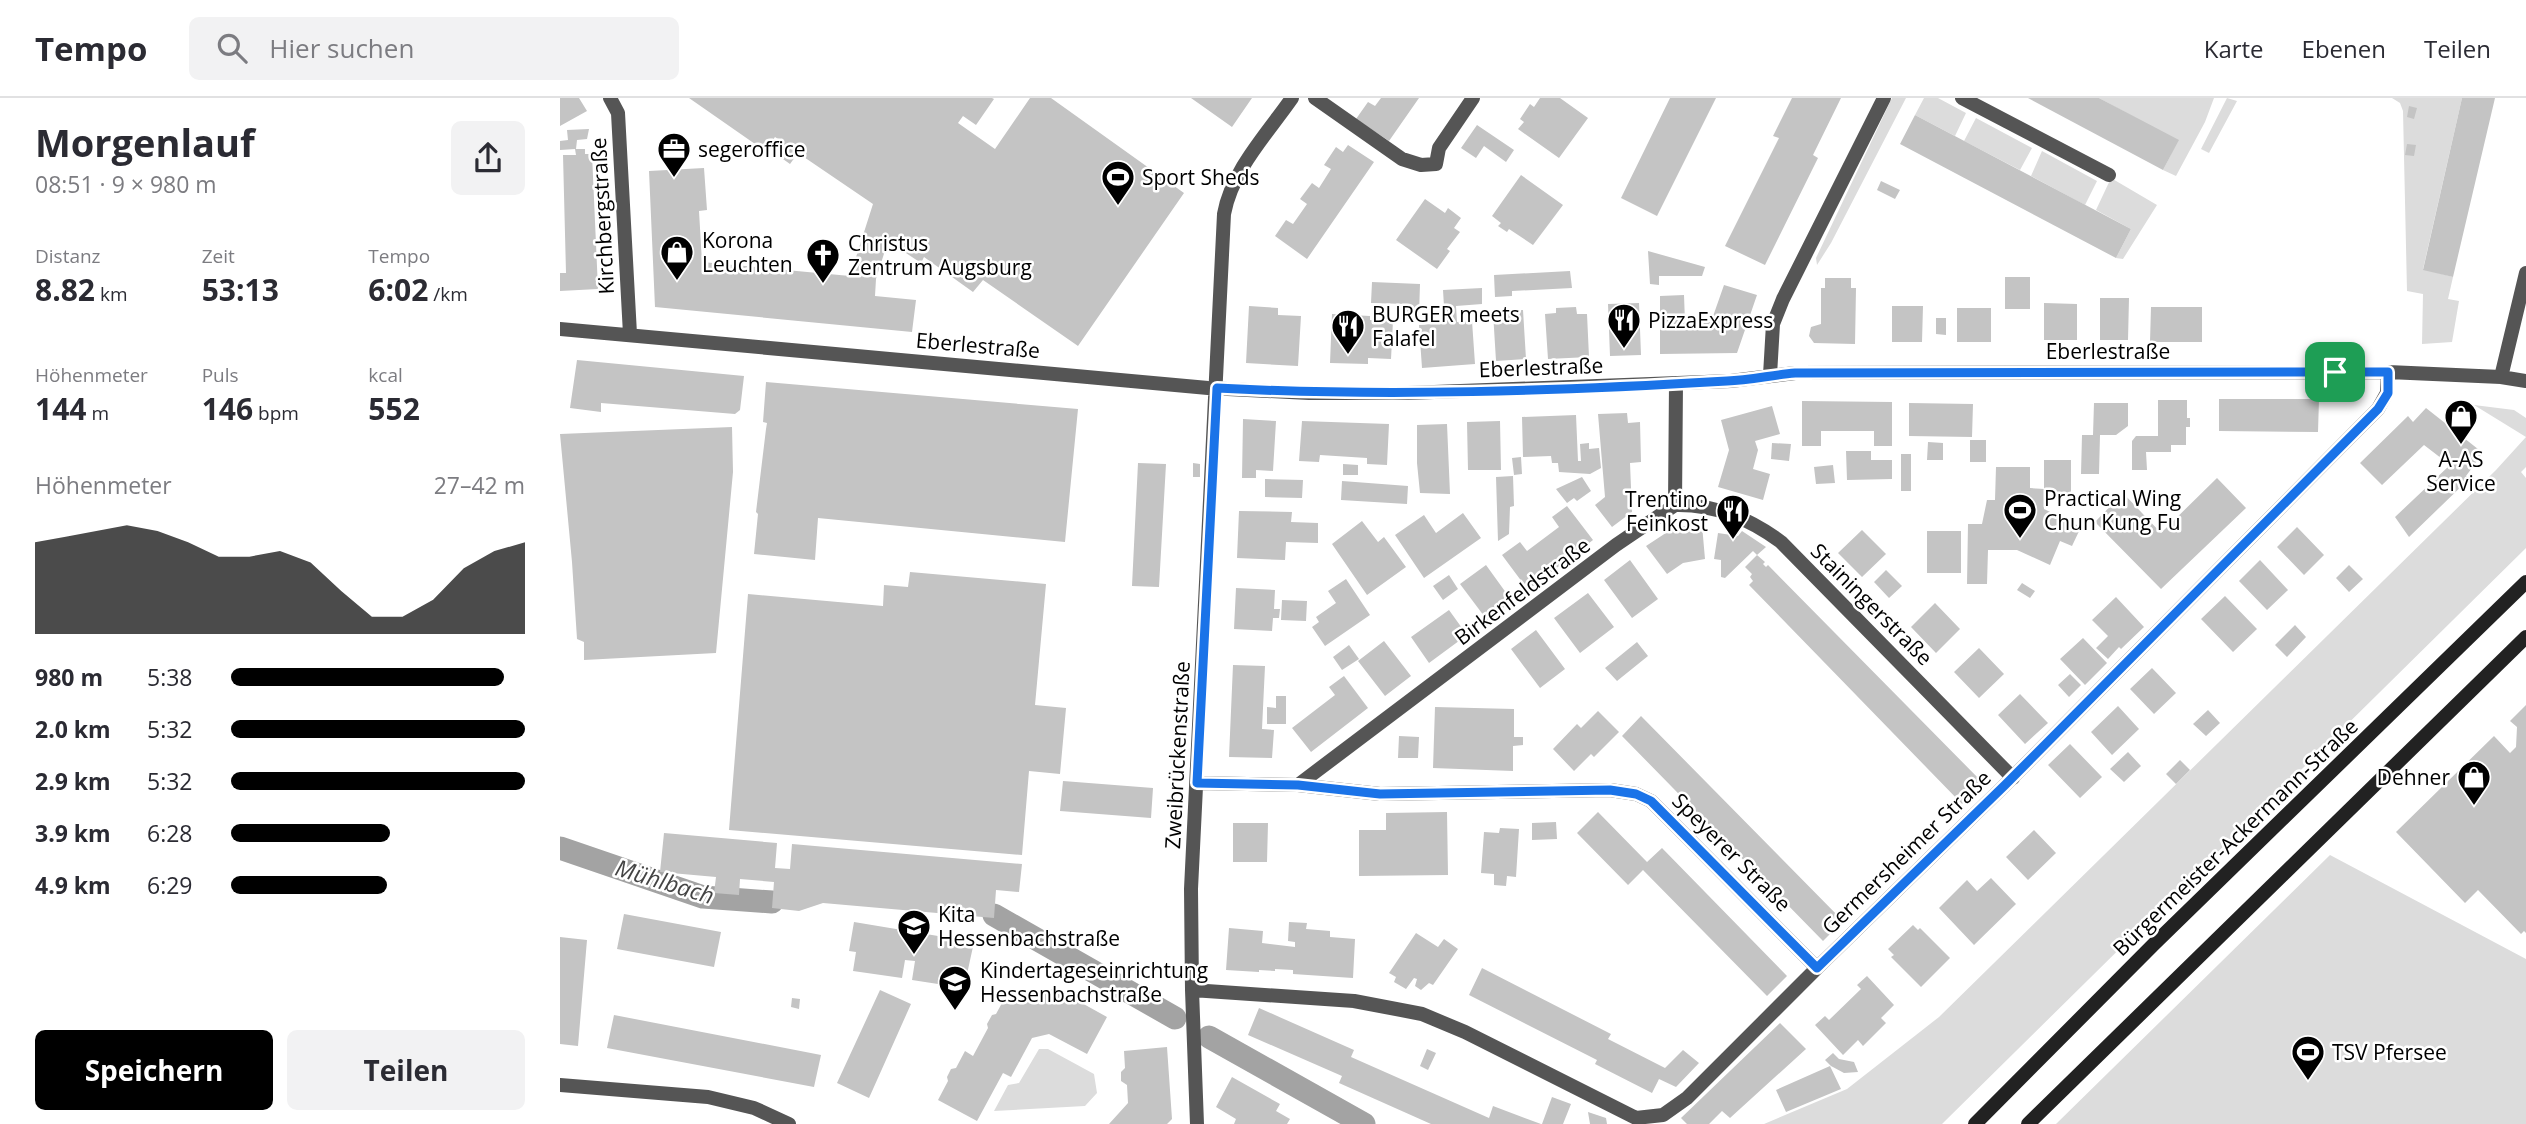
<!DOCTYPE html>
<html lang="de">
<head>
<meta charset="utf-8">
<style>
  body { margin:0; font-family:"Open Sans",sans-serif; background:#f2f2f3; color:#2b2b33; height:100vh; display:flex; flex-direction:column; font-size:26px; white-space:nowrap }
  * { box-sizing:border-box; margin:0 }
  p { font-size:23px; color:#7c7c81 }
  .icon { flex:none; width:38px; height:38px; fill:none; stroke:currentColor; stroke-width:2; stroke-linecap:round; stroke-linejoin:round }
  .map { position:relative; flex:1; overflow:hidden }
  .side { display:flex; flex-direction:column; background:#fff; width:560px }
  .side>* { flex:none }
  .pin { position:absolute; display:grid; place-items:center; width:60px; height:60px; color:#fff; margin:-30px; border-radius:14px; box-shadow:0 4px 10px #0006 }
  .round { display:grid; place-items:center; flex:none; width:74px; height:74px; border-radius:10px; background:#f2f2f3 }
  .headline { display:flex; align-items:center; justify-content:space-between; height:119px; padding:0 35px }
  h1 { font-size:38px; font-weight:700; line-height:52px }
  .figures { display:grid; grid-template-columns:repeat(3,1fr); gap:10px; height:119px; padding:7px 35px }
  .figures div { display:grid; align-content:center }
  .figures b { font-size:30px; font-weight:700 }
  .figures small { font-size:19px; font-weight:400 }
  .figures p { font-size:19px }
  .chart { height:196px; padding:14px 35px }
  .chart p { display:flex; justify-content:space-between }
  .chart svg { width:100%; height:126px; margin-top:7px; fill:#000; opacity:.7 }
  .primary-button { display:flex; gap:14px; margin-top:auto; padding:14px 35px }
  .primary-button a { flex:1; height:80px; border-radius:10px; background:#000; color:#fff; font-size:28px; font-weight:700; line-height:80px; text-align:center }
  .primary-button a+a { background:#f2f2f3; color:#2b2b33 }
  ul { padding:0 35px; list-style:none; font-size:23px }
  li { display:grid; grid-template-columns:112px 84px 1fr; align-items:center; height:52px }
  li i { height:18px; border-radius:9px; background:#000 }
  header { display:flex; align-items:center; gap:42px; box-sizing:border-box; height:98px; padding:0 35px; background:#fff; border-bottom:2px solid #e1e1e2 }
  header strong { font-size:33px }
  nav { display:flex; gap:38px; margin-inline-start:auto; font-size:24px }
  .search { width:490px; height:63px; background:#f2f2f3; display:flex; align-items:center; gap:18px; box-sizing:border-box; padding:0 24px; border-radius:10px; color:#7c7c81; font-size:26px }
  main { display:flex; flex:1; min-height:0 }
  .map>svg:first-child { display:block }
</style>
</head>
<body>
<header>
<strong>Tempo</strong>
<div class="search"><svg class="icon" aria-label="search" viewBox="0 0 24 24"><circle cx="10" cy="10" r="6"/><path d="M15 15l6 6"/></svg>Hier suchen</div>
<nav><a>Karte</a><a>Ebenen</a><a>Teilen</a></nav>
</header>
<main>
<section class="side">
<div class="headline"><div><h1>Morgenlauf</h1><p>08:51 · 9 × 980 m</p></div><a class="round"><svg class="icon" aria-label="share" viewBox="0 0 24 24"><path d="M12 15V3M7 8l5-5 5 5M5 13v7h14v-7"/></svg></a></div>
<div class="figures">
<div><p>Distanz</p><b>8.82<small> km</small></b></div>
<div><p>Zeit</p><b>53:13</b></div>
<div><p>Tempo</p><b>6:02<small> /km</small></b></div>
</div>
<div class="figures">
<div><p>Höhenmeter</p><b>144<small> m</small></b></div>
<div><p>Puls</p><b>146<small> bpm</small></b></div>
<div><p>kcal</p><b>552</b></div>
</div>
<div class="chart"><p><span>Höhenmeter</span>27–42 m</p>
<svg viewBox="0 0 160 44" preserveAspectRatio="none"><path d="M0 44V12L10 10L20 8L30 6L40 8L50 12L60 17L70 17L80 15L90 19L100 29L110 38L120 38L130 32L140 21L150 15L160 12V44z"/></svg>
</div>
<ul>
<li><b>980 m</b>5:38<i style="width:93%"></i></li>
<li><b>2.0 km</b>5:32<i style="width:100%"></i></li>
<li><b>2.9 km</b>5:32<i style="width:100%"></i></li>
<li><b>3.9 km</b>6:28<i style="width:54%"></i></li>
<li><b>4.9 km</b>6:29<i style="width:53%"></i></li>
</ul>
<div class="primary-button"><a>Speichern</a><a>Teilen</a></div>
</section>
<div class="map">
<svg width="1966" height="1026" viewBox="0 0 1966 1026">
  <rect width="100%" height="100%" fill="#fff"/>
  <path fill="#dcdcdc" d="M1332 0H1346L1271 145 1257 167 1256 160Z
    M1364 0H1378L1406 15 1395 38 1355 17Z
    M1539 0H1654L1645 24 1616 78 1603 72 1618 43Z
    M1667 0 1677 3 1649 55 1641 51Z
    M1832 0H1902L1863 171 1893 179 1888 201 1899 203 1892 244 1862 246 1863 196 1847 193 1843 13 1840 5Z
    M1416 20 1472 50 1460 72 1404 43Z
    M1482 53 1537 83 1525 107 1471 78Z
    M1551 80 1597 107 1563 161 1556 160 1571 131 1536 112Z
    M1914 307 1954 312 1966 320V369L1961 374 1966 380V450L1382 1026H1204L1287 991 1379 919 1936 372 1966 339Z
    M1770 757 1966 861V1026H1496Z
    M479 951H488L534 976 537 995 525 1008 434 1013 448 987 459 985Z"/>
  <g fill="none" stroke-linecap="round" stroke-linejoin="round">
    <path stroke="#a3a3a3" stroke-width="23" d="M0 750 143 799 212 804
      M434 817 615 920
      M649 939 804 1026"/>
  </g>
  <path fill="#c4c4c4" d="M0 0H19L27 13 0 28Z
    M129 0H432L434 1 416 27 403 18 398 25 435 51 470 0H491L624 95 518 248 423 182 413 194 364 159 361 165 328 143 316 181 315 198 356 202 352 234 95 209 89 73 144 70 147 112 139 113 142 164 290 178 313 106 238 55 230 66 213 54 221 43 215 39 205 53Z
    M631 0H692L672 29Z
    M821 0H859L829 43 796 21 808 4 815 8Z
    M980 0H1000L1028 20 999 60 958 31 964 24 960 21 970 6 974 9Z
    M1110 0H1156L1097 118 1061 100Z
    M1232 0H1281L1253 57 1258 60 1205 167 1165 148 1219 40 1213 38Z
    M1468 0H1539L1619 42 1603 72Z
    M1902 0H1935L1893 179 1863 172Z
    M1849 8 1857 10 1854 21 1847 19Z
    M1355 17 1571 131 1556 160 1340 46Z
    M917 27 954 52 946 64 924 48 916 60 901 50Z
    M29 31 27 41 17 42 16 51H25V56H32L38 191 0 193V175H6L3 57H16L15 51 0 52V43L8 42 7 32Z
    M1847 46 1856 47 1854 58 1845 57Z
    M788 47 814 64 747 161 715 138 726 122 733 126 747 106 740 101 752 85 759 90 771 71 764 67 776 49 783 54Z
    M961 77 1003 107 973 147 949 131 947 134 938 128 941 125 932 118Z
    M1321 83 1340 92 1335 101 1317 92Z
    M865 101 885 115 888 110 901 120 894 130 900 134 887 151 890 153 877 171 836 142Z
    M1088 153 1145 169 1142 178H1099V187L1090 186Z
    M1010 173 1012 190 952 193V198L935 199 934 177Z
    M1445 179H1470V211H1445Z
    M1265 180H1291V190H1296L1295 246 1254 245 1249 238 1251 229 1261 226V190H1265Z
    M812 184 860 186 859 217 847 216V206L811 205Z
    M1164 187 1197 197 1177 255 1100 256V198L1124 197 1125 224H1151Z
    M922 190V206L896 208 897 224 912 223 915 266 862 270 859 227 885 225 883 192Z
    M1540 200H1569L1568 242H1540Z
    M1079 205 1081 257 1050 258 1048 206Z
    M1484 205 1517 206V242H1484Z
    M689 208 718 210V217L741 218 738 268 686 265Z
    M1332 208H1363L1362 244H1332Z
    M1016 209 1017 216H1027L1029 259 988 261 985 216 996 215V210Z
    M1591 209H1642V244H1590Z
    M1397 210H1431V244H1397Z
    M963 212 966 261 936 263 933 214Z
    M772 216 810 218V222L833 223 831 261 808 260V266L770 265Z
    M1376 220H1386V237L1376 236Z
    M17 262 184 278 180 312 175 316 41 305V314L10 310Z
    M206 284 518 311 505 444 258 420 255 462 194 456 198 416 196 414 206 331 207 325 203 324Z
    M1659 301H1759L1758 334 1659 333Z
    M1598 302H1627V320H1630V329H1626V347H1611V354H1586L1587 372H1572V343L1576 338H1598Z
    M1242 303 1332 304V348H1314V333H1261V348H1242Z
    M1349 305 1413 306 1412 339 1349 338Z
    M1534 305H1568V328L1556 337H1540L1539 376H1521L1522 337H1533Z
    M1212 308 1220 336 1195 343 1198 352 1193 371 1210 376 1203 402 1158 389 1169 352 1161 322Z
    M1866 310 1923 355 1906 378 1909 381 1849 439 1835 419 1890 367 1864 347 1822 387 1800 365 1848 318 1853 324Z
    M1067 315 1068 325 1080 324 1081 364 1070 365 1072 414 1052 429 1035 407 1045 399 1038 316Z
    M1016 317 1018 363H1021L1020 346 1029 345V351L1039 350 1041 370 1030 376 999 374 998 365H992L991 358 963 359 962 319Z
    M683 321 716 323 713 373 696 372V380H682Z
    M742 323 829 326 827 367 807 366V360L760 357 759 364 739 363Z
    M940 323 941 372H908L907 324Z
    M887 326 890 396 860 395 857 365V327Z
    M172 329 173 374 156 555 24 562V544L17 541 12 464 0 336Z
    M1410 342H1426V364H1410Z
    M1368 344 1383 345V362H1367Z
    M1212 345 1231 346 1229 363 1211 361Z
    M1286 353H1311V362H1332V381L1287 382Z
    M1341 356H1351V393H1341Z
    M961 359 962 376 954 377 952 360Z
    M1484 362H1511V396H1484V411L1521 429 1512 448 1500 443 1490 467 1457 452H1428L1427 486H1407L1408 426H1422L1427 402H1435L1436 369H1470V390L1484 391Z
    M578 365 606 366 599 489 572 488Z
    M633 365 640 366V379H633Z
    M783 366 798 367V377H783Z
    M1273 367 1275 385 1256 386 1254 369Z
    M953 378 954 408 950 409 949 436 938 443 936 379Z
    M1022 379 1031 393 1017 403 1014 400 1007 405 996 391Z
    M1657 380 1686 410 1601 491 1535 424 1563 395 1601 435Z
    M705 381 743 382 742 400 705 399Z
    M782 383 848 388 847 406 781 402Z
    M1007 408 1033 442 968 492 942 457 960 444 967 453 999 429 992 419Z
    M679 413 732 414 731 424 758 425V445L726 444 725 462 677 460Z
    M903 415 921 440 864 480 835 437 864 417 876 435Z
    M802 423 818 444 824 439 846 469 807 497 772 446Z
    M1142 427 1145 461 1123 465 1107 476 1086 448 1115 429Z
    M1737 429 1764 457 1744 477 1717 449Z
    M1302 432 1326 456 1302 479 1278 455Z
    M1182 433 1206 449 1197 457 1193 453 1165 480 1161 479V462L1154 461 1158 435 1178 438Z
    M1367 433H1401V475H1367Z
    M1197 457 1205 464 1203 466 1206 469 1208 467 1423 685 1402 706 1189 487 1193 483 1190 479 1192 476 1185 469Z
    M1070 462 1098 501 1072 520 1044 482Z
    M1700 462 1728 492 1707 512 1679 483Z
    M926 467 952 503 927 522 900 486Z
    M1789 467 1803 481 1789 494 1776 480Z
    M1326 472 1342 488 1329 500 1314 484Z
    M350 474 486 486 475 607 506 610 500 676 469 673 462 757 169 732 188 496 323 508 324 487 348 489Z
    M889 477 898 491 883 502 873 488Z
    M786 481 810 517 765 548 752 529 759 524 756 519 776 505 768 493Z
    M1462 485 1475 493 1470 500 1457 492Z
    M676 490 715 492 714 511H720L719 520H713L712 533 674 531Z
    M1028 495 1054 529 1020 555 994 520Z
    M1665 498 1697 531 1673 554 1641 521Z
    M1556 499 1584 529 1561 551 1559 549 1548 561 1536 550 1548 538 1532 522Z
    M722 502 747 503 746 523 721 522Z
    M1375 505 1400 531 1376 555 1351 529Z
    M889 512 907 537 869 565 851 539Z
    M1735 527 1746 539 1727 559 1715 547Z
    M976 532 1005 571 980 590 951 551Z
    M1523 540 1547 565 1525 587 1500 561Z
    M824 543 851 578 825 598 798 563Z
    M1077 544 1088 558 1057 583 1045 570Z
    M789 547 799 561 782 572 773 559Z
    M1419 550 1444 576 1419 600 1394 574Z
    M673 567 705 568 702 631 714 632 712 660 669 659Z
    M1592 570 1616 595 1594 616 1570 591Z
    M1510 576 1521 587 1509 599 1498 587Z
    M784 578 808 610 751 654 732 630 775 597 769 589Z
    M1460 596 1488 625 1465 646 1438 617Z
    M716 598H726V626H707V609L716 610Z
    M1966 607V835L1964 833 1961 836 1918 792 1905 805 1836 734 1934 638 1950 655 1956 649 1957 629 1950 623Z
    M1558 608 1579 631 1552 657 1531 634Z
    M875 609 954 611V639H963V647L953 648V673L873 670Z
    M1648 612 1660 625 1646 638 1633 626Z
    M1038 613 1059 634 1034 659 1031 656 1014 673 993 651 1017 626 1021 630Z
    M1081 618 1283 823 1263 843 1062 638Z
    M839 638 859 639 858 660H838Z
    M1510 646 1542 679 1520 700 1488 667Z
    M1568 654 1581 668 1564 684 1550 671Z
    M1620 662 1630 672 1616 686 1606 676Z
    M503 683 593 690 591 720 500 713Z
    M887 714 888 777 799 778V732H826V715Z
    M1038 714 1087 764 1102 750 1227 878 1207 898 1083 772 1068 787 1017 735Z
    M996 724 997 741 972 742V725Z
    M673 725H708L707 764H673Z
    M940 730 959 731 956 779 947 778 946 788 934 787V776L921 775 924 734 939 735Z
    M1474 732 1496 755 1468 782 1446 759Z
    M104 735 217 745 215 770 230 771 232 746 462 766 459 794 436 792 434 820 263 805 239 813 212 810 214 784 180 781 179 797 154 795 156 779 100 774Z
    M1431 780 1456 806 1414 847 1379 810 1407 782 1417 793Z
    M64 816 161 834 154 869 57 851Z
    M294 824 414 844 404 890 352 882 355 863 345 862 342 880 293 873 296 854 289 853Z
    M729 824 747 825 746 831 770 833V839L795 841 793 880 733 876V872L715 871V873L699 872V874L666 872 669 830 703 833 702 845 735 849V844L728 843Z
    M1353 827 1358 832 1360 830 1390 860 1361 889 1331 859 1334 857 1328 851Z
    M856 835 878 849 884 841 898 851 873 887 869 885 861 892 855 888 857 881 854 880 846 891 834 884 836 879 829 875Z
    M0 839 27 842 18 948 0 946Z
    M922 870 1051 936 1048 941 1105 970 1123 952 1139 965 1116 989 1099 981 1092 995 1035 966 1037 962 909 897Z
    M1307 878 1334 907 1321 920 1326 925 1303 948 1298 942 1283 957 1255 927 1265 918 1269 922 1301 891 1297 887Z
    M495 890 506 896 510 894 519 899 520 904 547 919 527 956 489 936 472 940 451 979 443 975 417 1023 378 1002 388 983 387 979 391 971 396 970 405 953 413 958 428 930 427 926 432 917 436 916 442 905Z
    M320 892 351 906 309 1000 277 985Z
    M232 900 240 901 239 911 231 909Z
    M699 910 794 952 791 959 929 1020 933 1008 981 1026H871L779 985 782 978 688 937Z
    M54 917 261 957 254 989 47 950Z
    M1220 925 1246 951 1170 1020 1162 1013 1149 1026H1127L1121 1020Z
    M607 949 612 1021 607 1026H549L568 1005 567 987 561 983V974L565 970 564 953Z
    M867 951 876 955 868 972 860 968Z
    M1273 955 1279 961 1294 964 1298 974 1284 975 1271 968 1265 962Z
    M1270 968 1281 991 1226 1014 1216 992Z
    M672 979 720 1006 716 1013 730 1021 727 1026H674L676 1021 656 1009Z
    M992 999 1011 1006 1003 1026H982Z
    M1028 1014 1046 1020 1047 1026H1030Z"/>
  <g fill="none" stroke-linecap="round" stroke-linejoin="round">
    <path stroke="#555" stroke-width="14" d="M50 0 58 15 70 236
      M755 0 842 61 861 67 876 66 879 50 913 0
      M1402 0 1549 77
      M0 231 648 290 749 295H848L1171 283 1235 275 1828 274 1941 279 1966 283
      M1210 277 1213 226 1223 201 1324 0
      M1941 279 1966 175
      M1115 407C1155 406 1189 420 1221 444L1453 680
      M637 685 738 687 820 696 1050 692 1076 696 1091 703 1257 870
      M738 687 1056 447 1115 407 1116 285
      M632 892 794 903 862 916 905 934 1076 1020 1103 1017 1127 1000 1257 870 1445 687 1818 311 1827 295 1828 274
      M0 987 148 999 194 1010 229 1026
      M637 1026 632 892 631 791 664 116C672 72 707 36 732 0"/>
    <path stroke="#222" stroke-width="14" d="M1415 1026 1594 846 1966 484
      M1468 1026 1966 539"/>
  </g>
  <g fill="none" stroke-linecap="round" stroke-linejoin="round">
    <defs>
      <path id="route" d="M1775 274H1828V295L1818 311 1445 687 1257 870 1091 703 1076 696 1050 692 820 696 738 687 637 685 657 290C827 299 997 293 1167 283 1190 282 1212 277 1235 275Z"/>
    </defs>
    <use href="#route" stroke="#fff" stroke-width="14"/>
    <use href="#route" stroke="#1a73e8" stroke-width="9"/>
  </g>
  <defs>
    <symbol id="office-pin" viewBox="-11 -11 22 30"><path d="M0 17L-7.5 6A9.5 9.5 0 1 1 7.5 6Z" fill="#000" stroke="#fff"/><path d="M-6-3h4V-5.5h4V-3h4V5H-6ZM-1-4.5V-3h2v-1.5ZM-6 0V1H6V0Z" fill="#fff"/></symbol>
    <symbol id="stadium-pin" viewBox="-11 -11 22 30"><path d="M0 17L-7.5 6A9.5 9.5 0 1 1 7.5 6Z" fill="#000" stroke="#fff"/><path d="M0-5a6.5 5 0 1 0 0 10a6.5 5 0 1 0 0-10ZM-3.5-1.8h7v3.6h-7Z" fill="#fff"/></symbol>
    <symbol id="shop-pin" viewBox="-11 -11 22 30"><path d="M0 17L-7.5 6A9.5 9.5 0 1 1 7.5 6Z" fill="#000" stroke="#fff"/><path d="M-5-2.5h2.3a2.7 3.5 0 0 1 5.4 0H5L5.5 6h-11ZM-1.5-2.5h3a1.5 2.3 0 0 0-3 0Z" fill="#fff"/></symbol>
    <symbol id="church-pin" viewBox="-11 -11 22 30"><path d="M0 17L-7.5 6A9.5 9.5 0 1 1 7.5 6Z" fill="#000" stroke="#fff"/><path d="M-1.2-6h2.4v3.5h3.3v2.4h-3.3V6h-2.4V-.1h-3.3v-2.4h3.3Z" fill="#fff"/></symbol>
    <symbol id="restaurant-pin" viewBox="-11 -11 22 30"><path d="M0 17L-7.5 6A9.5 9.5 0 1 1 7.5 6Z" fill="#000" stroke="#fff"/><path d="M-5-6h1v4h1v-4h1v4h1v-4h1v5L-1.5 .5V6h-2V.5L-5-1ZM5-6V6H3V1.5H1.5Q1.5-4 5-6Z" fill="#fff"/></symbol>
    <symbol id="school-pin" viewBox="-11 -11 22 30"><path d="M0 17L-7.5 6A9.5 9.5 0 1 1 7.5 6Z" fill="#000" stroke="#fff"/><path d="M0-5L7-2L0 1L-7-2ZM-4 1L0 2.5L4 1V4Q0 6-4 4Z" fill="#fff"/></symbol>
  </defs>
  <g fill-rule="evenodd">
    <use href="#office-pin" x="95" y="32" width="38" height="52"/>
    <use href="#stadium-pin" x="539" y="60" width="38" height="52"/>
    <use href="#shop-pin" x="98" y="135" width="38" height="52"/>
    <use href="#church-pin" x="244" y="138" width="38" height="52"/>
    <use href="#restaurant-pin" x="1045" y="203" width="38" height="52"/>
    <use href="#restaurant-pin" x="769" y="209" width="38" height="52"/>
    <use href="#shop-pin" x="1882" y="299" width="38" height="52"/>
    <use href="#stadium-pin" x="1441" y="393" width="38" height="52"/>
    <use href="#restaurant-pin" x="1154" y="394" width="38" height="52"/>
    <use href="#shop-pin" x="1895" y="660" width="38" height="52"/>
    <use href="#school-pin" x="335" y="809" width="38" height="52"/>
    <use href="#school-pin" x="376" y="865" width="38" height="52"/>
    <use href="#stadium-pin" x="1729" y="935" width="38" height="52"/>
  </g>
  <g text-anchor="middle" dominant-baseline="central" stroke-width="5" stroke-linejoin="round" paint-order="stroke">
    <g font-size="21" fill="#000" stroke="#fff" text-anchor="start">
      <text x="138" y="51">segeroffice</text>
      <text x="582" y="79">Sport Sheds</text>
      <text x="142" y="142">Korona<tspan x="142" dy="24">Leuchten</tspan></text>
      <text x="288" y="145">Christus<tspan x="288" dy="24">Zentrum Augsburg</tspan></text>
      <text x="812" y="216">BURGER meets<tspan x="812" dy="24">Falafel</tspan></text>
      <text x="1088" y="222">PizzaExpress</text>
      <text x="1901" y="361" text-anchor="middle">A-AS<tspan x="1901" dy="24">Service</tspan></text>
      <text x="1484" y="400">Practical Wing<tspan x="1484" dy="24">Chun Kung Fu</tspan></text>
      <text x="1148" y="401" text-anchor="end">Trentino<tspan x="1148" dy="24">Feinkost</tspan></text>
      <text x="1890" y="679" text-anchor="end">Dehner</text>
      <text x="378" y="816">Kita<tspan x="378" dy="24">Hessenbachstraße</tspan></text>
      <text x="420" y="872">Kindertageseinrichtung<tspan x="420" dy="24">Hessenbachstraße</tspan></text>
      <text x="1772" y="954">TSV Pfersee</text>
    </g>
    <g font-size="21" fill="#000" stroke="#fff">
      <text transform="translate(42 118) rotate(-93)">Kirchbergstraße</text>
      <text transform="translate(418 247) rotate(5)">Eberlestraße</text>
      <text x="1548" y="253">Eberlestraße</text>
      <text transform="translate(981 269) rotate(-2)">Eberlestraße</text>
      <text transform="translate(962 493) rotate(-37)">Birkenfeldstraße</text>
      <text transform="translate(1312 506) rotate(45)">Stainingerstraße</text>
      <text transform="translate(617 657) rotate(-87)">Zweibrückenstraße</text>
      <text transform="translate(1675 739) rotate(-44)">Bürgermeister-Ackermann-Straße</text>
      <text transform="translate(1172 754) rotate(45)">Speyerer Straße</text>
      <text transform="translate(1346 754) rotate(-44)">Germersheimer Straße</text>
    </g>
    <g font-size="23" font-style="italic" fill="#444" stroke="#fff">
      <text transform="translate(105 783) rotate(17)">Mühlbach</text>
    </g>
  </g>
</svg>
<div class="pin" style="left:1775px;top:274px;background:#1e9e55"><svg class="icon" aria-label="arrive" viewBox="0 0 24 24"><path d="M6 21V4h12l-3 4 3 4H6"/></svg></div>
</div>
</main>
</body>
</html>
